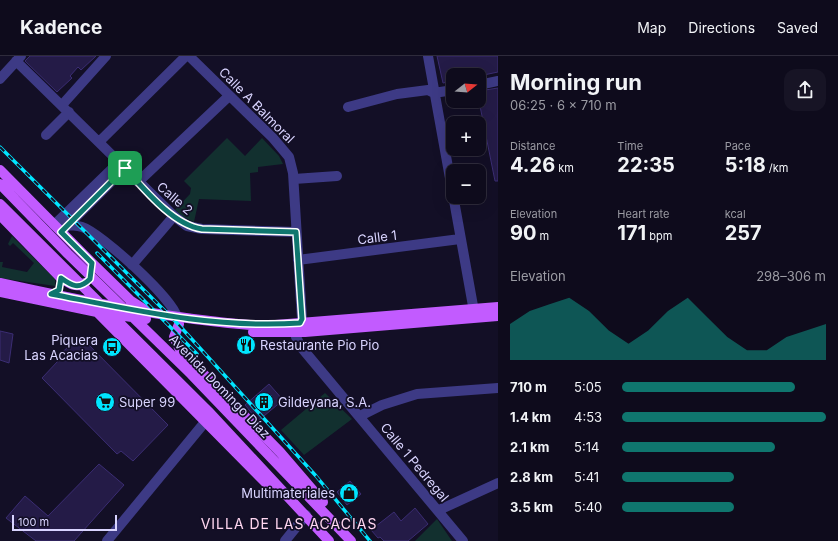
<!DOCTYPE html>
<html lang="en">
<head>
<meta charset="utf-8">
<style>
  body { margin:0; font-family:Inter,sans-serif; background:#171425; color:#f1f3f6; height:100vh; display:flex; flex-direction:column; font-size:15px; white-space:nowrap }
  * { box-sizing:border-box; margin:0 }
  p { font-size:13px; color:#9b9ba3 }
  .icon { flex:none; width:22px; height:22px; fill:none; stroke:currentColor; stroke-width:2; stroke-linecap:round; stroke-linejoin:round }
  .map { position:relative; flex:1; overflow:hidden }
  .drawer { display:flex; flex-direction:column; background:#0e0b1c; width:340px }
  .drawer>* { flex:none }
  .needle { width:26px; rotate:73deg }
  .controls { position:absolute; left:446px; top:12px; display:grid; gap:8px }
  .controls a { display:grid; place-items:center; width:40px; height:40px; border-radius:8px; background:#0e0b1c; box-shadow:0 4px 16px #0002,0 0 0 1px #2e2b3b; font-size:20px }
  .scale { position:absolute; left:12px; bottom:10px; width:105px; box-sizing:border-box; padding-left:4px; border:2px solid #d9d4ff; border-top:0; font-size:11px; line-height:14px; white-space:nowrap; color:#d9d4ff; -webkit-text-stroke:3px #130f26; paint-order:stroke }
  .pin { position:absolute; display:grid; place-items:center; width:34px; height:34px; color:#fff; margin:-17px; border-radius:8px; box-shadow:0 2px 6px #0006 }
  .round { display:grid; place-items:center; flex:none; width:42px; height:42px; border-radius:12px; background:#171425 }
  .overview { display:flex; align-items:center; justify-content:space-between; height:68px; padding:0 12px }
  h1 { font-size:22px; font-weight:700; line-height:30px }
  .figures { display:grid; grid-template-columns:repeat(3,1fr); gap:6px; height:68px; padding:4px 12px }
  .figures div { display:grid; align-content:center }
  .figures b { font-size:20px; font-weight:700 }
  .figures small { font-size:11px; font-weight:400 }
  .figures p { font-size:11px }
  .chart { height:112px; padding:8px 12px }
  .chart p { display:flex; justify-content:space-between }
  .chart svg { width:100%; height:72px; margin-top:4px; fill:#0f766e; opacity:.7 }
  ul { padding:0 12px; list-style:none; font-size:13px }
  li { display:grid; grid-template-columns:64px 48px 1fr; align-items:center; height:30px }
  li i { height:10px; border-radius:5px; background:#0f766e }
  header { display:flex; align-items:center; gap:24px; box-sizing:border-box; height:56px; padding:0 20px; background:#0e0b1c; border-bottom:1px solid #2e2b3b }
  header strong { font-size:19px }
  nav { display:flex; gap:22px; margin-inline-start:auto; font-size:14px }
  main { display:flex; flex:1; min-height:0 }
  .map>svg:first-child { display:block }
</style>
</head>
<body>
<header>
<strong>Kadence</strong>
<nav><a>Map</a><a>Directions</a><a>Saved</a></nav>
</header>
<main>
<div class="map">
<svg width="498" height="485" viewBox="0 0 498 485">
  <rect width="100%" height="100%" fill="#130f26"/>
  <path fill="#12302f" d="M227 82 245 100 262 82 279 100 283 108 258 111V116L250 117 251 145 199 143 194 166 183 161 175 154 190 138 191 132 184 125Z
    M12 180 55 223V230L0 222V206H3L2 211 27 216 34 207 13 187 10 190 8 188Z
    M325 337 352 363 304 399 281 374Z
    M437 463 452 485H415Z"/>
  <path fill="#241b47" stroke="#3b2d73" d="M30 0H96L81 14 78 11 70 20 72 22 57 36 25 5Z
    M437 0H498V16L479 20 453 19V25L443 27Z
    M498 32V125H495L479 45V35Z
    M0 275 13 278 9 307 0 304Z
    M80 280 168 369 133 405 121 395 117 398 42 322 58 305 56 302Z
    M269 328 283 344 258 365 245 349Z
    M99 408 124 429 74 485H36L6 462 25 440 48 460Z
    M350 425 361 438 347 449 337 436Z
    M415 452 428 468 408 485H384L380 481 378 482 371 474 394 456 401 465Z"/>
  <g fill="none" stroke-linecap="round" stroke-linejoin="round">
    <path stroke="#3d3a85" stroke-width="10" d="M189 0 273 82 289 101 293 117 302 263 296 281 301 291 463 485
      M428 0 475 261
      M16 5 174 160 187 170 202 173 296 176
      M0 23 21 0
      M479 29 498 25
      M62 49 106 0
      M348 51 397 38 428 34 434 37 453 34
      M46 79 69 56
      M99 86 186 0
      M294 123 337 120
      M138 126 229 40
      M54 169C63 169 73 168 82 171 101 177 172 242 177 261
      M54 169 119 106
      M65 172 125 112
      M298 204 460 183
      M132 209 174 160
      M360 360 382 349 417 338 498 332
      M439 454 498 427
      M107 485 205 366
      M285 485 306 459"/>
    <path stroke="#c25bff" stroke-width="10" d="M0 114 92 207 131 245 145 254
      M0 128 68 198 191 318 351 485
      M0 148 208 355 329 485
      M0 159 61 222C70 228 75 232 85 227
      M0 227C87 246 174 264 263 270L498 251
      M0 236 97 256 146 263
      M97 256 273 434
      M179 268 174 281 180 294 280 396 323 446
      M253 276H305L498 260"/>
    <defs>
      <path id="rail" d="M0 91 178 268 316 420 370 485
        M97 197 197 298"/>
    </defs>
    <use href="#rail" stroke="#00e5ff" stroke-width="3.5"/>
    <use href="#rail" stroke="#130f26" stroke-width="2" stroke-dasharray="6" stroke-linecap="butt"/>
  </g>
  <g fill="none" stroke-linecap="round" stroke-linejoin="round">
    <defs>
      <path id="route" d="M125 112C144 133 173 169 202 173L296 176 302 263 300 267C215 273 134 254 51 238L59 234 61 222C72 230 79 234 90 223L92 207 61 176Z"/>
    </defs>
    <use href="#route" stroke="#fff" stroke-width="8"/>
    <use href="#route" stroke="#0f766e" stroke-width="5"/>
  </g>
  <defs>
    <symbol id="restaurant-disc" viewBox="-11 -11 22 22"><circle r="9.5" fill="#00e5ff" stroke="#130f26"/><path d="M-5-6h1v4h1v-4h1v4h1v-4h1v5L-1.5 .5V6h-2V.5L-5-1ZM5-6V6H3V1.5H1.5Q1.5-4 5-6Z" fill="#111"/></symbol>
    <symbol id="bus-disc" viewBox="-11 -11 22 22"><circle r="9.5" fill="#00e5ff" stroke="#130f26"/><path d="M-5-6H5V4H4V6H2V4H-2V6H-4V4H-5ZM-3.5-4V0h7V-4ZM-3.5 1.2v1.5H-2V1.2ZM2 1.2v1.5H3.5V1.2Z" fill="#111"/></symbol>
    <symbol id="supermarket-disc" viewBox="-11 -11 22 22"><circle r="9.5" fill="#00e5ff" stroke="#130f26"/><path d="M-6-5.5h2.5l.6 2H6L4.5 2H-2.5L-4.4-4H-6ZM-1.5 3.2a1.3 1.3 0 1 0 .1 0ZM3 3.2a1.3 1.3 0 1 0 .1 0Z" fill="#111"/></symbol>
    <symbol id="building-disc" viewBox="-11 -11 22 22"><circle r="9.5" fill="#00e5ff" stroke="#130f26"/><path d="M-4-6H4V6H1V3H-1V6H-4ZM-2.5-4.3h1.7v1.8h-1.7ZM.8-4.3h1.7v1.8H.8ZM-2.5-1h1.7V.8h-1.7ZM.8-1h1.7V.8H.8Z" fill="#111"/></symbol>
    <symbol id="shop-disc" viewBox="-11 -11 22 22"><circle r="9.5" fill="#00e5ff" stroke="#130f26"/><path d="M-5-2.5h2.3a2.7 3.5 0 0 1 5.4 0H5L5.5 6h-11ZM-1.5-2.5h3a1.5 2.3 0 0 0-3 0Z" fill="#111"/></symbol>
  </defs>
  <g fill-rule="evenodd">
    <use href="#restaurant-disc" x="235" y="278" width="22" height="22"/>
    <use href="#bus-disc" x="101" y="280" width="22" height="22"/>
    <use href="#supermarket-disc" x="94" y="335" width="22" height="22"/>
    <use href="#building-disc" x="253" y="335" width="22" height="22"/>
    <use href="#shop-disc" x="338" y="426" width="22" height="22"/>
  </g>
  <g text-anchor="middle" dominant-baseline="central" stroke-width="3.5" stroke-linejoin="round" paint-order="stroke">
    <g font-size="13" fill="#d9d4ff" stroke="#130f26">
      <text transform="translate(257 49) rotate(45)">Calle A Balmoral</text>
      <text transform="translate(175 142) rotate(41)">Calle 2</text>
      <text transform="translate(377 181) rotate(-7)">Calle 1</text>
      <text transform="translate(220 330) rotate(46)">Avenida Domingo Díaz</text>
      <text transform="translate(415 406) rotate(50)">Calle 1 Pedregal</text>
    </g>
    <g font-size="13" fill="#d9d4ff" stroke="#130f26" text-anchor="start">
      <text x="98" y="284" text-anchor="end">Piquera<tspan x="98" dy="15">Las Acacias</tspan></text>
      <text x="260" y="289">Restaurante Pio Pio</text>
      <text x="119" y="346">Super 99</text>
      <text x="278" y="346">Gildeyana, S.A.</text>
      <text x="335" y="437" text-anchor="end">Multimateriales</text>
    </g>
    <g font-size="14" letter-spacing="1" fill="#ffd6f0" stroke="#130f26">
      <text x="289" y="467">VILLA DE LAS ACACIAS</text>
    </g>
  </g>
</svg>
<div class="controls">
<a><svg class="needle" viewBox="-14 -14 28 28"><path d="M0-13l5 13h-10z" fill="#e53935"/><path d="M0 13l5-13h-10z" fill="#9b9ba3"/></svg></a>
<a>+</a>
<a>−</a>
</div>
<div class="scale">100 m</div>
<div class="pin" style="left:125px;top:112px;background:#1e9e55"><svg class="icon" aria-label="arrive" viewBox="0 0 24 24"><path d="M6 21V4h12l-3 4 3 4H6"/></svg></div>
</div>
<section class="drawer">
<div class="overview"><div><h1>Morning run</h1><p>06:25 · 6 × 710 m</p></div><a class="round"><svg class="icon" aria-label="share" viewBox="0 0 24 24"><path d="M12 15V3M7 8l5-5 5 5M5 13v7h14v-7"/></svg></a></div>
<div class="figures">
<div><p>Distance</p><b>4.26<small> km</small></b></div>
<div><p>Time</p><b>22:35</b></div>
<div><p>Pace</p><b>5:18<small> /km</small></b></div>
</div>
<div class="figures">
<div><p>Elevation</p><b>90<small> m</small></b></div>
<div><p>Heart rate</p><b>171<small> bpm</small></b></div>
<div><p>kcal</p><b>257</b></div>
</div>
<div class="chart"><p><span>Elevation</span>298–306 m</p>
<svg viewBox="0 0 160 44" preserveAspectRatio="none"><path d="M0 44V22L10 14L20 10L30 6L40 14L50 26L60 34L70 26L80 14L90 6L100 18L110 30L120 38L130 38L140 30L150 26L160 22V44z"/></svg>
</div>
<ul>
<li><b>710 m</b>5:05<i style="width:85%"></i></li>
<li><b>1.4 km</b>4:53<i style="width:100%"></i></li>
<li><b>2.1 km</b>5:14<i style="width:75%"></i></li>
<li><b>2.8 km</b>5:41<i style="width:55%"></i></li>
<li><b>3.5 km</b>5:40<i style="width:55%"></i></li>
</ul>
</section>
</main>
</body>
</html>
